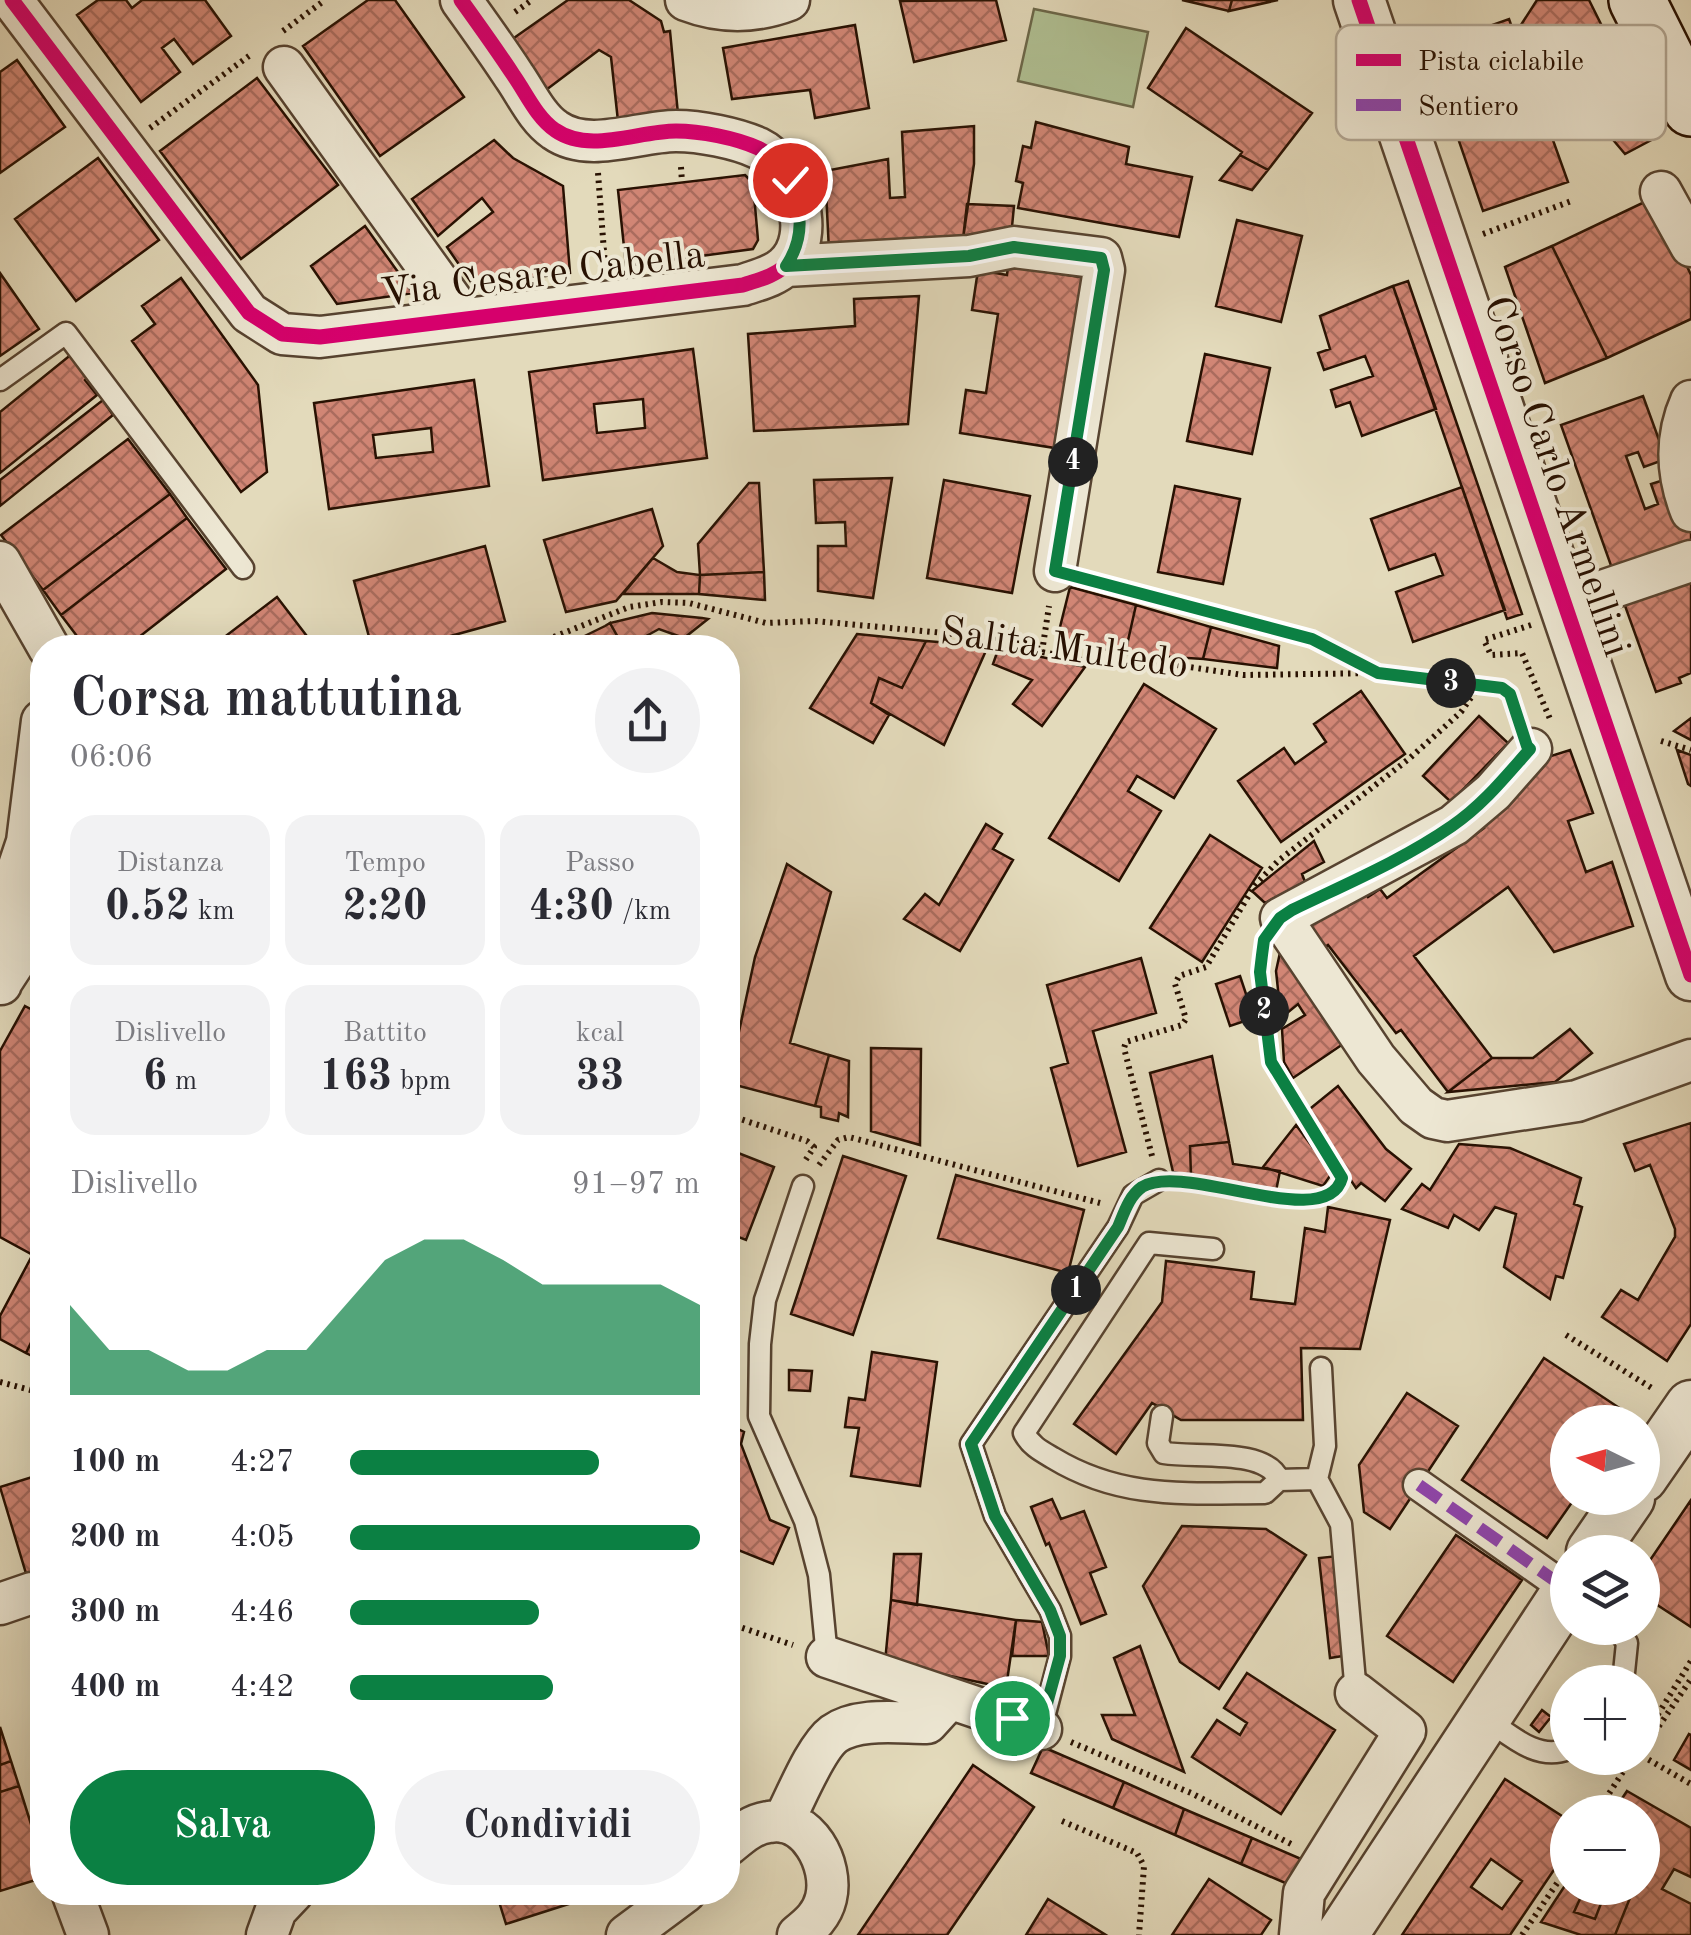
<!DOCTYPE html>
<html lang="it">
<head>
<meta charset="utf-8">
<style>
  body { margin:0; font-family:"Old Standard TT",serif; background:#f2f2f3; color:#2b2b33; height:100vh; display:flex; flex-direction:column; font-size:38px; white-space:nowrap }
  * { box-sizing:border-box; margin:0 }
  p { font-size:32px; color:#7c7c81 }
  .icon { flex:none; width:55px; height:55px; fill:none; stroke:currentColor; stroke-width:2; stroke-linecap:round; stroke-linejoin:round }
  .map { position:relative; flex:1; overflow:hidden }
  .panel { position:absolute; left:30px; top:635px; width:710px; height:1270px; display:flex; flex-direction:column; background:#fff; border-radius:40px; box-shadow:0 10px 40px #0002 }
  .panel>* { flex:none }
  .needle { width:65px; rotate:275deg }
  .buttons { position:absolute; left:1550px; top:1405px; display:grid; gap:20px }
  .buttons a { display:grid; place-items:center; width:110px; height:110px; border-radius:50%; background:#fff; box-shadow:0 10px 40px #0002; font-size:50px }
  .pin { position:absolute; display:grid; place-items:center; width:85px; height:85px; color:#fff; margin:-42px; border:5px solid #fff; border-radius:50%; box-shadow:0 2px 10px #0007 }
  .km { position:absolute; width:50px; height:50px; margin:-25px; border-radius:50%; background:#222; color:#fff; font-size:28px; line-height:50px; text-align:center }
  .round { display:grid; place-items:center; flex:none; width:105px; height:105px; border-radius:52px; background:#f2f2f3 }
  .overview { display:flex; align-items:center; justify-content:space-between; height:170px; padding:0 40px }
  h1 { font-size:55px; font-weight:700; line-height:75px }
  .figures { display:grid; grid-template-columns:repeat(3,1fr); gap:15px; height:170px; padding:10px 40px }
  .figures div { display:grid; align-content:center; border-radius:25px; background:#f2f2f3; text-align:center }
  .figures b { font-size:42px; font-weight:700 }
  .figures small { font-size:28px; font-weight:400 }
  .figures p { font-size:28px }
  .chart { height:280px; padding:20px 40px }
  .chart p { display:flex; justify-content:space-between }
  .chart svg { width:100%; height:180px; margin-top:10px; fill:#0b8043; opacity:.7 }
  .button { display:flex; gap:20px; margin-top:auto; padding:20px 40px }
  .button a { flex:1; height:115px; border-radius:60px; background:#0b8043; color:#fff; font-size:40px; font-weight:700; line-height:115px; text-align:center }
  .button a+a { background:#f2f2f3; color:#2b2b33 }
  ul { padding:0 40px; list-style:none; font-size:32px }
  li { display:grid; grid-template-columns:160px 120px 1fr; align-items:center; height:75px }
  li i { height:25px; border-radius:12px; background:#0b8043 }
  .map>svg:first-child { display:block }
</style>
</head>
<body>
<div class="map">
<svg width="1691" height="1935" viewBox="0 0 1691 1935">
  <defs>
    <pattern id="building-cross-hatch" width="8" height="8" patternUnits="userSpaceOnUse" patternTransform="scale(2.5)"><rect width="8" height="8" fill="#d18675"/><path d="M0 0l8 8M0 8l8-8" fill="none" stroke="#aa6c5e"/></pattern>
  </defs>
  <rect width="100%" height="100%" fill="#e3dabb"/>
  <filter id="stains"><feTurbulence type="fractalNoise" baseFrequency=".002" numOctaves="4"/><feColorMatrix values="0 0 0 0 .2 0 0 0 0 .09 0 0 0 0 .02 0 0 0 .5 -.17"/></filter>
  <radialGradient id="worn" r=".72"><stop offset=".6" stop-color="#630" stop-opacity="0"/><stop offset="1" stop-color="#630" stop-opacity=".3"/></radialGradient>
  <path fill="#b0c093" stroke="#6c684a" stroke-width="2.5" d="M1034 9 1148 32 1133 107 1018 81Z"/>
  <path fill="url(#building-cross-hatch)" stroke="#281102" stroke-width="2.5" fill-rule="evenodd" d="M98 0H126L132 8 142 0H205L231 36 193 64 174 39 162 48 180 72 141 102 77 15Z
    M368 0H395L464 97 380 156 303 46Z
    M568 0H629L661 21 664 32 670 31 678 114 618 121 611 57 599 50 546 90 511 40Z
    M996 0 1006 40 914 62 900 1Z
    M1182 0H1232L1229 11Z
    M1232 0H1278L1229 11Z
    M1537 0H1589L1657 137 1625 154 1519 28Z
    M1509 19 1532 85 1516 90 1527 121 1544 115 1568 182 1483 211 1427 48Z
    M855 25 869 108 815 118 810 90 732 99 723 48Z
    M1186 28 1312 113 1268 170 1240 155 1242 152 1148 88Z
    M17 60 65 127 0 173V72Z
    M257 78 338 185 241 259 160 151Z
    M1036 122 1129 147 1126 164 1192 177 1179 237 1018 208 1023 183 1016 181 1023 146 1031 148Z
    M974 126V164L963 239 829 251 825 171 888 159 890 198 905 197 902 132Z
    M494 140 513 158 563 186 570 273 473 285 447 247 493 212 482 198 438 236 412 199Z
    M1240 155 1268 170 1252 190 1220 180Z
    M98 158 159 240 76 301 15 219Z
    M745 175 753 183 758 240 753 249 626 266 618 190Z
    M1655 197 1691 275V319L1607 358 1552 246Z
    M967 204 1014 206 1011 237 963 239Z
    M1237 220 1302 236 1281 322 1216 306Z
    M365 226 413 293 337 304 311 266Z
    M1552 246 1607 358 1545 383 1505 267Z
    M1008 266 1087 278 1061 449 960 433 966 390 986 393 998 314 972 310 978 270 1007 275Z
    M0 273 39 329 0 356Z
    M181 278 258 385 267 472 241 492 132 341 155 324 142 306Z
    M1408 281 1522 614 1507 619 1393 286Z
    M1393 286 1436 409 1362 436 1350 402 1336 407 1331 390 1373 376 1365 356 1324 370 1318 353 1330 349 1320 316Z
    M919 296 908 424 754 431 748 334 855 326 854 299Z
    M693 349 707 458 543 480 529 372ZM643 399 645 428 597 433 594 404Z
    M73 353 90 375 85 380 97 395 0 473V412Z
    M1205 354 1270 368 1252 454 1187 441Z
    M474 380 489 486 329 509 314 403ZM431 428 433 452 376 458 373 435Z
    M1643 396 1666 459 1644 467 1638 452 1626 456 1645 509 1658 504 1651 484 1673 477 1691 528V547L1614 574 1561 425Z
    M103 400 113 415 0 506V480Z
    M128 439 170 494 43 590 1 535Z
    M892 478 873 598 818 591V546H846L845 522 816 523 814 480Z
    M944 480 1030 496 1012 593 927 578Z
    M749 483H759L764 572 700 575 698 544Z
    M1175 486 1240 499 1223 584 1158 572Z
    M1462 487 1505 610 1413 642 1396 592 1443 575 1435 554 1389 570 1371 519Z
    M170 494 187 518 61 615 43 590Z
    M652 509 663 546 616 601 566 612 544 540Z
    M187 518 226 569 125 648H86L61 615Z
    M485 546 505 621 407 648H372L354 581Z
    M653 558 677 572 700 575 699 594H623Z
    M764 572 765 600 699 594 700 575Z
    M1691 579V673L1679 678 1681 683 1656 692 1624 603Z
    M1070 587 1136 605 1125 654 1057 639Z
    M277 597 316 648H210Z
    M1136 605 1211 627 1203 659 1125 654Z
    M652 613 702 618 708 619 684 638 659 629 624 648 610 623Z
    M610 623 624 648H560L605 626Z
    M1211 627 1279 646 1277 668 1203 659Z
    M857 634 926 641 902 688 879 678 871 703 889 715 873 743 810 708Z
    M926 641 988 646 944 745 871 703 879 678 902 688Z
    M999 647 1085 667 1042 726 1013 704 1032 680 993 664Z
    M1144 684 1216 729 1174 798 1137 776 1128 791 1161 811 1119 881 1049 838Z
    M1361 691 1405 754 1281 842 1238 781 1284 748 1295 764 1326 742 1314 724Z
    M1479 716 1508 743 1451 802 1423 776Z
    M1691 718V740L1674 731Z
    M1570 750 1593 813 1568 821 1586 872 1612 862 1633 926 1554 952 1508 887 1414 956 1492 1058 1448 1092 1401 1030 1396 1033 1328 945 1315 954 1300 933 1363 889 1368 897 1380 889 1387 898 1484 828 1479 818 1538 760Z
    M1677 750 1691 755V786L1688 784Z
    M986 824 1002 834 993 849 1013 860 960 951 904 919 925 894 939 905Z
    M1210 835 1262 868 1202 962 1150 928Z
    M1314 841 1324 862 1302 874 1305 882 1265 903 1252 891Z
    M787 864 831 892 790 1043 829 1055 815 1106 728 1083 755 957Z
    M1281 948 1349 1040 1293 1078 1284 1062 1282 1029 1305 1015 1298 1004 1281 1018 1276 971Z
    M1141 958 1156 1013 1093 1031 1126 1152 1078 1166 1051 1068 1068 1063 1047 985Z
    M1240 976 1254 1018 1230 1026 1216 984Z
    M25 1006 42 1015V1064L39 1071 42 1073V1237L33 1255 0 1237V1051Z
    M1570 1029 1592 1053 1555 1082 1448 1092 1492 1058H1533Z
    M871 1048 921 1049 920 1145 871 1131Z
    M829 1055 849 1061 848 1117 839 1113 838 1121 821 1117V1107L815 1106Z
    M1212 1056 1229 1142 1190 1146 1191 1176 1173 1172 1150 1073Z
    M1338 1086 1386 1149 1411 1169 1385 1201 1361 1183 1356 1188 1306 1112Z
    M1691 1123V1324L1667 1361 1602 1317 1621 1290 1638 1300 1675 1237V1229L1650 1165 1635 1171 1624 1144Z
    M1296 1125 1332 1173 1323 1186 1263 1167Z
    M1229 1142 1233 1164 1280 1171 1276 1191 1191 1176 1190 1146Z
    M1459 1144 1510 1148 1581 1178 1574 1204 1582 1207 1563 1278 1556 1276 1550 1299 1504 1267 1516 1214 1495 1207 1479 1230 1454 1215 1448 1228 1402 1209 1422 1184 1430 1190Z
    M728 1149 774 1167 746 1240 728 1233Z
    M843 1156 906 1176 853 1335 791 1314Z
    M956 1175 1084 1210 1068 1273 938 1238Z
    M1328 1207 1390 1220 1360 1349 1301 1348 1303 1420H1181L1152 1403 1116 1454 1074 1424 1162 1302 1166 1261 1254 1272 1251 1299 1295 1304 1305 1228 1325 1232Z
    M42 1237V1320L26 1353 0 1339V1316Z
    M42 1320V1361L26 1353Z
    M872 1352 937 1362 920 1486 851 1476 859 1428 845 1427 849 1398 865 1400Z
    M1544 1358 1630 1415 1625 1422H1568V1498H1575L1547 1538 1462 1480Z
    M789 1370 812 1371 810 1391 789 1390Z
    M1407 1393 1458 1426 1390 1529 1364 1512 1359 1465Z
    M728 1424 744 1432 741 1444 770 1520 789 1528 773 1564 728 1546Z
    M42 1474V1619L40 1620 0 1487Z
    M1052 1499 1061 1519 1084 1511 1106 1567 1090 1573 1106 1614 1081 1624 1049 1543 1046 1545 1031 1507Z
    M1691 1500V1627L1642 1595V1572Z
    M1182 1526 1266 1529 1306 1555 1219 1689 1180 1662 1143 1586Z
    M1456 1535 1522 1580 1453 1682 1387 1636Z
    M894 1554H921L917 1605 891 1600Z
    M1338 1556 1349 1655 1330 1658 1319 1558Z
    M891 1600 1016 1620 1006 1688 885 1662Z
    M1016 1620 1042 1622 1049 1656H1012Z
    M1140 1646 1184 1772 1112 1739 1102 1715H1135L1114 1658Z
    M1247 1673 1335 1730 1281 1814 1192 1757 1217 1720 1240 1735 1247 1723 1224 1708Z
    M1542 1710 1551 1717 1539 1732 1531 1725Z
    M0 1727 11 1761 0 1765Z
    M1689 1734 1691 1735V1770L1674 1760Z
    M1043 1747 1124 1782 1113 1808 1031 1773Z
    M11 1761 19 1786 0 1792V1765Z
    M973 1765 1034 1807 1014 1837 947 1935H858Z
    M1505 1779 1568 1820V1849L1510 1935H1402ZM1491 1859 1522 1881 1502 1909 1471 1887Z
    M1124 1782 1184 1809 1175 1835 1113 1808Z
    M19 1786 42 1859V1878L0 1891V1792Z
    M1627 1791 1691 1828V1877L1674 1869 1662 1889 1691 1904V1935H1615L1634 1888H1642V1812H1613Z
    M1184 1809 1252 1838 1241 1864 1175 1835Z
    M1252 1838 1308 1862 1297 1888 1241 1864Z
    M1209 1879 1271 1920 1261 1935H1172Z
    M1568 1881V1888H1585L1574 1912 1595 1919 1607 1888H1634L1615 1935H1581L1541 1922Z
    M1585 1888H1607L1595 1919 1574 1912Z
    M496 1892H603V1893L506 1924Z
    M1048 1899 1106 1935H1026Z"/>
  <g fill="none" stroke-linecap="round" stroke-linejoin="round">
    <defs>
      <path id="service" d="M0 380 66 333 243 568
        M803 1186 765 1300 760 1344 759 1416 805 1521 819 1575 827 1657
        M1213 1249 1149 1243 1024 1433C1031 1446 1041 1451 1053 1458 1122 1500 1187 1493 1265 1493L1279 1480 1317 1479
        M1321 1368 1325 1446 1317 1479 1341 1524 1356 1693
        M1162 1416 1158 1443 1164 1453C1196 1458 1267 1448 1279 1480
        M1617 1628 1627 1643 1623 1682
        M1485 1718C1509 1734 1537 1762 1568 1749
        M1041 1729 1060 1656V1636L1050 1610 995 1516 971 1444 1118 1227 1133 1195 1159 1180"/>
      <path id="pedestrian" d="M1419 1485 1568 1590"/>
      <path id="minor" d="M12 0 249 313 282 334 320 337 743 285C757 280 773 277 785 266 819 236 795 166 758 148 736 138 700 131 676 131 638 131 589 154 555 130 537 118 526 93 514 76 497 50 479 25 461 0
        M686 0C720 13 755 13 789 0
        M284 67 465 319
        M1661 192 1691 246
        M786 266 969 256 1014 247 1101 258 1104 270 1055 571
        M1691 401C1675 437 1676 473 1691 511
        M0 562 49 648
        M1564 604 1691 561
        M1531 749 1493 792 1454 825 1281 918 1376 1059 1416 1106 1433 1118 1447 1121 1577 1101 1691 1060
        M2 981 38 926 42 905
        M1 984 6 905 27 842 42 721
        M0 1604 32 1593
        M827 1657 1041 1729
        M783 1822C795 1800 815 1748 834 1734 858 1717 899 1723 927 1723L948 1700
        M728 1845C740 1835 752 1824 769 1822 808 1815 834 1865 826 1898 822 1915 811 1925 798 1935
        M72 1892 88 1935
        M267 1935 276 1910 293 1892
        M627 1935 685 1892
        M1300 1935 1304 1893 1405 1731 1356 1693"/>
      <path id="tertiary" d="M1359 0 1691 975
        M1642 1477 1691 1406
        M1592 1552 1629 1498
        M1342 1935 1568 1591"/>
      <path id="secondary" d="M1637 0 1691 108"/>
    </defs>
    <use href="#service" stroke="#574330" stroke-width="25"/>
    <use href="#pedestrian" stroke="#574330" stroke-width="35"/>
    <use href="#minor" stroke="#574330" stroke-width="45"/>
    <use href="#tertiary" stroke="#574330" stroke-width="55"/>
    <use href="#secondary" stroke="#281102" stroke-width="60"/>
    <path stroke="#281102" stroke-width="6" stroke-dasharray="2.5 5" stroke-linecap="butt" d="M515 12 532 0
      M283 31 325 0
      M150 128 249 56
      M681 167 682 182
      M598 173 605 265
      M1483 234 1574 200
      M1091 580 1312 639 1377 673
      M1531 625 1484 640 1491 655 1522 653 1550 719
      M526 648 629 607 662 602 689 603 766 623 815 621 1030 641 1042 652 1092 662H1156L1243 675 1379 673 1502 688 1510 694 1517 717
      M1042 652 1049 606
      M1661 741 1691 750
      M728 1115 807 1141 814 1147 805 1161
      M1152 1156 1124 1048 1126 1042 1182 1025 1186 1019 1175 984 1179 976 1206 967 1255 885 1278 861 1410 758 1461 712 1479 686
      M819 1165 838 1140 849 1137 1100 1203
      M1181 1180C1214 1185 1330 1223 1342 1178L1271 1062 1261 972 1262 955
      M1566 1335 1655 1390
      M0 1382 42 1393
      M728 1623 793 1645
      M1642 1740 1691 1661
      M1071 1742 1191 1793 1295 1846
      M1642 1751 1691 1679
      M1642 1756 1691 1784
      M1597 1812 1632 1758
      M1062 1821 1137 1853 1144 1866 1139 1935
      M1522 1935 1568 1867"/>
    <use href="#service" stroke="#ede7d3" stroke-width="20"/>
    <use href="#pedestrian" stroke="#ede7d3" stroke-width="30"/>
    <use href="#minor" stroke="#ede7d3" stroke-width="40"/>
    <use href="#tertiary" stroke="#ede7d3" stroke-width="50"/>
    <use href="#secondary" stroke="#ede7d3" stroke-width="55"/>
    <path stroke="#8e44ad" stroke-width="12" stroke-dasharray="25 12" stroke-linecap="butt" d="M1419 1485 1568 1590"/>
    <defs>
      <path id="cycleway" d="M12 0 249 313 282 334 320 337 743 285C757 280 773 277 785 266 819 236 795 166 758 148 736 138 700 131 676 131 638 131 589 154 555 130 537 118 526 93 514 76 497 50 479 25 461 0
        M1359 0 1691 975"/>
    </defs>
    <use href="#cycleway" stroke="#ede7d3" stroke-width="21"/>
    <use href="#cycleway" stroke="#d6006c" stroke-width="15"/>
  </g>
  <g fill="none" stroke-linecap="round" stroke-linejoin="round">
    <defs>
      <path id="route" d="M790 180C802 210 805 238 786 266L969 256 1014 247 1101 258 1104 270 1055 571 1312 639 1378 673 1502 688 1510 694 1527 746 1530 749C1506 776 1483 805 1452 826 1403 860 1346 884 1292 910L1280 918 1264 940 1262 955 1260 972 1271 1062 1342 1178C1327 1234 1184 1161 1142 1187 1129 1196 1124 1213 1118 1227L971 1444 995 1516 1050 1610 1060 1636V1656L1040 1729 1012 1718"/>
    </defs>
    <use href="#route" stroke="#fff" stroke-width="20"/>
    <use href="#route" stroke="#0b8043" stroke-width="12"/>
  </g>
  <g text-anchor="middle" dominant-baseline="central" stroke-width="8" stroke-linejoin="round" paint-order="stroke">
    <g font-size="40" fill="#281102" stroke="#ede7d3">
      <text transform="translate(543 276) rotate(-7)">Via Cesare Cabella</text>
      <text transform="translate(1555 477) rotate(71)">Corso Carlo Armellini</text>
      <text transform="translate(1064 650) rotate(8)">Salita Multedo</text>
    </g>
  </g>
  <rect x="1336" y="25" width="330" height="115" rx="15" fill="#ede7d3" stroke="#b2a794" stroke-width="2.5"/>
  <rect x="1356" y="54" width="45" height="12" fill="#d6006c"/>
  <rect x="1356" y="99" width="45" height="12" fill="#8e44ad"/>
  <g font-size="28" fill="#281102">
    <text x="1418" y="70">Pista ciclabile</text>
    <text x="1418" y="115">Sentiero</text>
  </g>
  <rect width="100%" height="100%" filter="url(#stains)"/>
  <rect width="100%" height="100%" fill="url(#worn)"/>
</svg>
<div class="buttons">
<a><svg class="needle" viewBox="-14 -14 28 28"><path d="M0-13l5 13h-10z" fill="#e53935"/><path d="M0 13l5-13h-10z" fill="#7c7c81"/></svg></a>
<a><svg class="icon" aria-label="layers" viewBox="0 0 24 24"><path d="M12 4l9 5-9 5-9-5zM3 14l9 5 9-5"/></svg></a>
<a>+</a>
<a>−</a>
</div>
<div class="pin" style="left:1012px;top:1718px;background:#1e9e55"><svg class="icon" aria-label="arrive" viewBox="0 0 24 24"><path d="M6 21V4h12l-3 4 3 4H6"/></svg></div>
<div class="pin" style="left:790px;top:180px;background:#d93025"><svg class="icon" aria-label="check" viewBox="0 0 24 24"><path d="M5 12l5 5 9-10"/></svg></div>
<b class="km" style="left:1076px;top:1290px">1</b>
<b class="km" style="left:1264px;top:1011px">2</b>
<b class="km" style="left:1451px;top:683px">3</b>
<b class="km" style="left:1073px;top:462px">4</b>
<section class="panel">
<div class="overview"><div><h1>Corsa mattutina</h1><p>06:06</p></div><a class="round"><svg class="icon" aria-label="share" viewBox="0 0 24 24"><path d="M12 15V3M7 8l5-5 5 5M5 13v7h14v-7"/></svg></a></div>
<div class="figures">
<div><p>Distanza</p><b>0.52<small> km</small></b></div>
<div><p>Tempo</p><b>2:20</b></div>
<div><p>Passo</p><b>4:30<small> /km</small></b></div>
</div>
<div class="figures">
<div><p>Dislivello</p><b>6<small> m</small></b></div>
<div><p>Battito</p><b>163<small> bpm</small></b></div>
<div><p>kcal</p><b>33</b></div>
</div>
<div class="chart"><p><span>Dislivello</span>91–97 m</p>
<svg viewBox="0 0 160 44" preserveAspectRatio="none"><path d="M0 44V22L10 33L20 33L30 38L40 38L50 33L60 33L70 22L80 11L90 6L100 6L110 11L120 17L130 17L140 17L150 17L160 22V44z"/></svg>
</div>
<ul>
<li><b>100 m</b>4:27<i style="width:71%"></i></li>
<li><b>200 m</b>4:05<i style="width:100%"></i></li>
<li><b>300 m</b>4:46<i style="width:54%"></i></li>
<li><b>400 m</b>4:42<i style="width:58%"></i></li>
</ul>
<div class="button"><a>Salva</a><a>Condividi</a></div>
</section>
</div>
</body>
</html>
